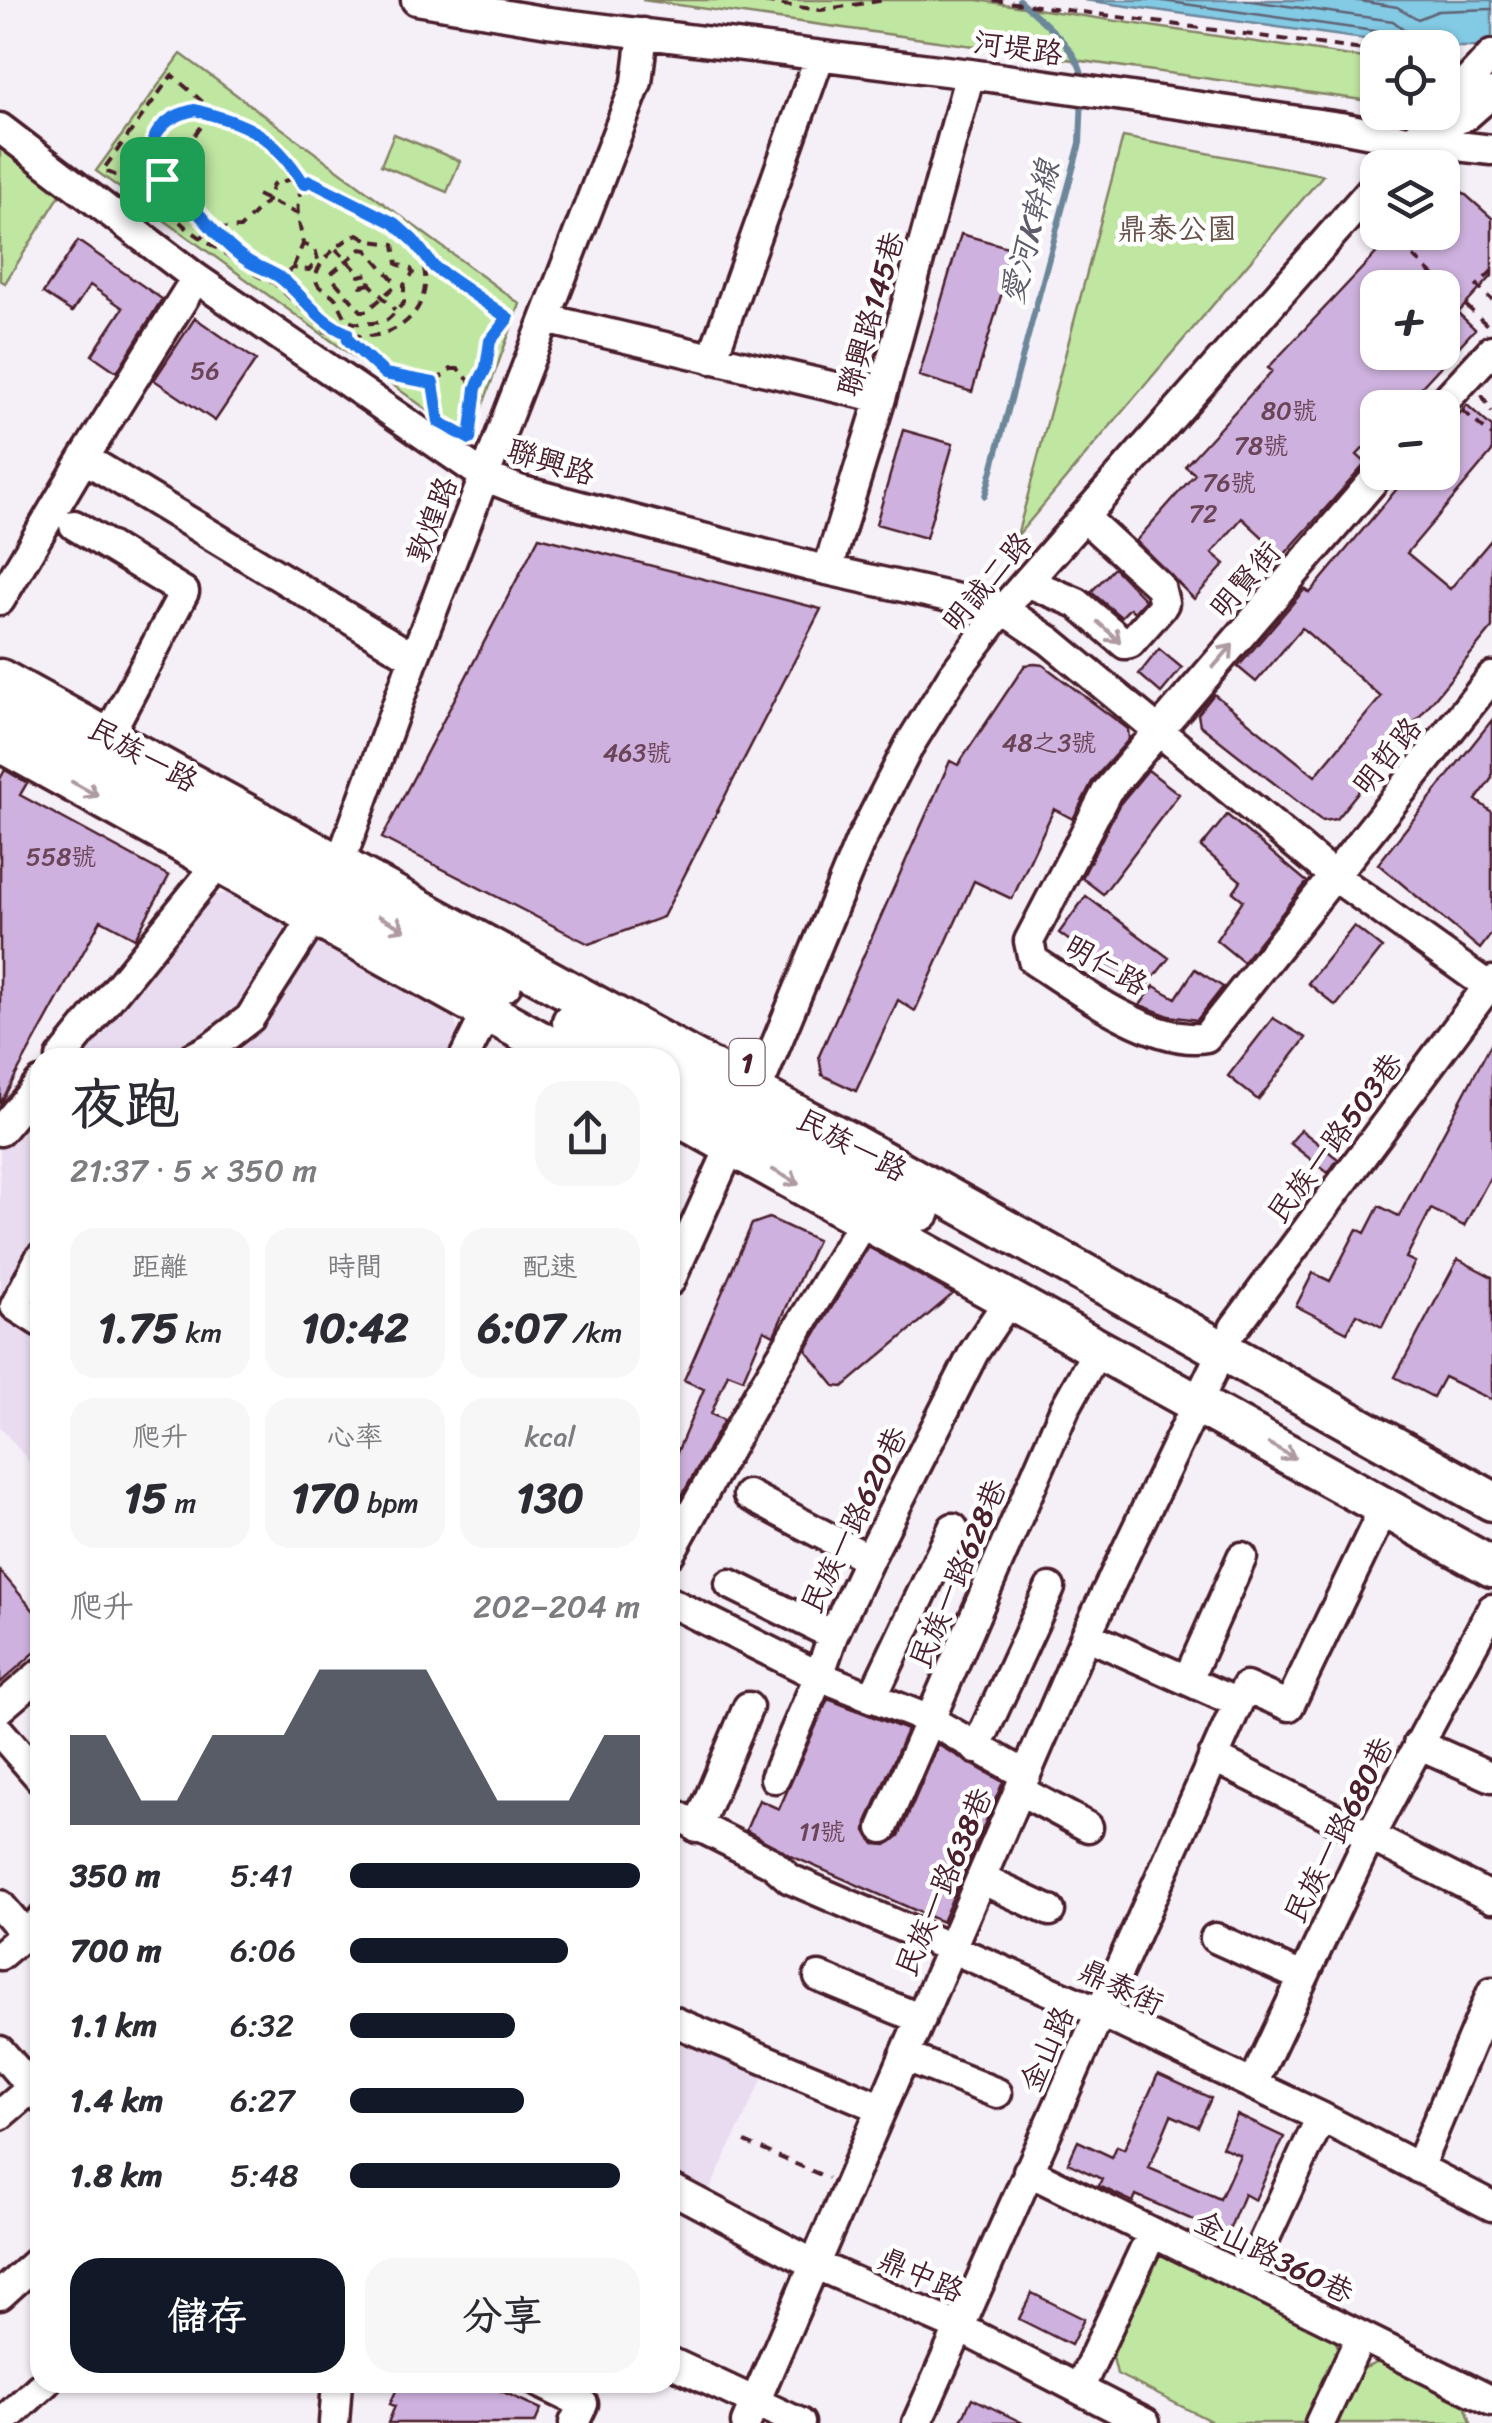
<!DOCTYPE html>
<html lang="zh-TW">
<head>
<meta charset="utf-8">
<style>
  body { margin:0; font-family:Sriracha,"LXGW WenKai TC",sans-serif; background:#f7f7f7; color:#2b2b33; height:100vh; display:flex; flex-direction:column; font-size:38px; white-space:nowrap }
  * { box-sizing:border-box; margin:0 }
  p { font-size:32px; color:#7c7c81 }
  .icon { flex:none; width:55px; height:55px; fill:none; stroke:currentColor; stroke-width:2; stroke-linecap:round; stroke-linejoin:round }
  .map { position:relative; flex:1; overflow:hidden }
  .sheet { position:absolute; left:30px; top:1048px; width:650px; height:1345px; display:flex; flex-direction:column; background:#fff; border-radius:30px; box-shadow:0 2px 8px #0004 }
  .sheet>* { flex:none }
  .controls { position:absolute; left:1360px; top:30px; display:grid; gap:20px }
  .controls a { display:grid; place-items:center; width:100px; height:100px; border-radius:20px; background:#fff; box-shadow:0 2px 8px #0004; font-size:50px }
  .pin { position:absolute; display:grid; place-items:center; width:85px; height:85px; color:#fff; margin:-42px; border-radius:20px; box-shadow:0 5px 15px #0006 }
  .round { display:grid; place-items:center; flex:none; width:105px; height:105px; border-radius:30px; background:#f7f7f7 }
  .summary { display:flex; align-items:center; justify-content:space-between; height:170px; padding:0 40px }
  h1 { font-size:55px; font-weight:700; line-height:75px }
  .metrics { display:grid; grid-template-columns:repeat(3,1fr); gap:15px; height:170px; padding:10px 40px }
  .metrics div { display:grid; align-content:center; border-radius:25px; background:#f7f7f7; text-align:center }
  .metrics b { font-size:42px; font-weight:700 }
  .metrics small { font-size:28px; font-weight:400 }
  .metrics p { font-size:28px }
  .chart { height:280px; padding:20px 40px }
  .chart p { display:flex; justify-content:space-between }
  .chart svg { width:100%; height:180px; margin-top:10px; fill:#111827; opacity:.7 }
  .primary-button { display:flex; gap:20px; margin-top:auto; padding:20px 40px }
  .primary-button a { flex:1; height:115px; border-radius:30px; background:#111827; color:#fff; font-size:40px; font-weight:700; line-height:115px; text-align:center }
  .primary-button a+a { background:#f7f7f7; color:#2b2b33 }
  ul { padding:0 40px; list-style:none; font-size:32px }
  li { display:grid; grid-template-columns:160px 120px 1fr; align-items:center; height:75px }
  li i { height:25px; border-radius:12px; background:#111827 }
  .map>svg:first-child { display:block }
</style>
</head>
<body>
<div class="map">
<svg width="1492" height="2423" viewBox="0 0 1492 2423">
  <rect width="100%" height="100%" fill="#f5eff8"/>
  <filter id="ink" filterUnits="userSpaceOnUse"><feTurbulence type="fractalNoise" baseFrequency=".01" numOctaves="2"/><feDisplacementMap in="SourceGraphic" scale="20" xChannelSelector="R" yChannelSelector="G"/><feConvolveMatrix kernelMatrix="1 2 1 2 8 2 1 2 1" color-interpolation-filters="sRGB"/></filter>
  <g filter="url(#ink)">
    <path fill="#e9dcf0" d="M242 891 452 1007 460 1041 451 1058H73L208 896Z
      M40 1096V1474L0 1427V1142Z
      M684 2032 766 2071 710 2189 670 2170V2061Z"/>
    <path fill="#c0e7a2" stroke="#858366" stroke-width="2.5" d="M642 0H977L1377 60V102Z
      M181 54 520 304 477 421C469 428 461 433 451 427L96 171Z
      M394 134 460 161 447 192 381 165Z
      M1123 137 1323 175 1017 536Z
      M0 145 62 192 5 283 0 280Z
      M1177 2253 1330 2331 1342 2354 1309 2423H1215L1117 2374 1110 2345 1153 2254Z
      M1383 2360 1463 2399 1471 2423H1334L1360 2370Z"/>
    <path fill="#83cae4" stroke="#6c869a" stroke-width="2.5" d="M1084 0H1492V47H1421Z"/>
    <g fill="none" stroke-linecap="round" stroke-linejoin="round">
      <path stroke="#616375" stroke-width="2.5" d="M1156 0 1388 33 1396 38 1398 48
        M1245 0 1393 21 1406 31 1412 48
        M1353 0 1397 7 1418 19 1438 11 1492 9"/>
      <path stroke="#6c869a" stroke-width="6" d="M1019 0C1040 19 1084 53 1083 83
        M985 496 1080 143 1082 95"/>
    </g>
    <path fill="#ceb1de" stroke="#4a1f2b" stroke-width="2.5" fill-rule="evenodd" d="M1442 174 1492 218V276L1458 313 1475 329 1402 408H1378V433L1357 455 1366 463 1283 556 1242 518 1212 553 1225 564 1194 599 1136 541 1195 474 1185 466 1272 371 1268 368 1385 244 1399 232H1442ZM1378 288H1442V352H1378Z
      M961 234 1015 249 972 392 919 376Z
      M78 241 162 299 117 372 92 355 123 308 90 285 72 312 43 293Z
      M195 318 256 360 215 421 154 380Z
      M1467 405 1492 427V452L1407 553 1450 589 1492 539V628L1336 819 1322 821 1200 725 1198 714 1214 694 1315 776 1381 697 1302 628 1256 682 1238 667 1305 589 1310 593 1411 472H1442V434Z
      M903 430 953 444 926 538 876 524Z
      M539 537 821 609 663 917 589 944 382 838Z
      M1114 568 1145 600 1134 612 1130 608 1121 617 1091 592Z
      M1159 649 1182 668 1161 693 1139 674Z
      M1035 664 1043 665 1128 729 1129 739 1093 780 1073 819 1054 809 1012 899 974 881 915 1011 898 1000 856 1091 822 1075 819 1056 950 761 958 765 1025 665Z
      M1492 720V778L1476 800 1492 812V933L1480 949 1378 864Z
      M5 770 27 783 20 795 169 876 135 938 101 920 0 1104V779Z
      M1148 770 1179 794 1103 894 1082 878 1119 805Z
      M1227 815 1307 882 1243 962 1216 940 1243 900 1233 892 1241 881 1201 847Z
      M1086 896 1169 958 1141 993 1059 933Z
      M1354 926 1382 948 1336 1006 1308 983Z
      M1195 969 1223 987 1197 1020 1169 1016 1140 1005 1154 986 1176 998Z
      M1273 1018 1306 1038 1258 1100 1228 1076Z
      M1492 1042V1174L1464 1226 1431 1209 1406 1258 1415 1262 1382 1327 1357 1314 1347 1332 1296 1306 1313 1273 1330 1281 1357 1229 1365 1233 1379 1206 1399 1216Z
      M1301 1130 1338 1159 1328 1173 1290 1143Z
      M769 1218 817 1240 774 1335 764 1330 743 1379 728 1373 711 1414 724 1420 670 1517V1469L704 1389 684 1380 752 1224Z
      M868 1247 953 1294 843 1387 835 1386 806 1350Z
      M1458 1259 1492 1277V1400L1444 1377 1433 1397 1395 1377Z
      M0 1571 40 1618V1648L0 1683Z
      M828 1699 907 1730 867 1822 866 1831 875 1844 886 1845 899 1836 938 1745 1003 1782 942 1922 791 1856 746 1830 759 1800 779 1809Z
      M1158 2074 1211 2098 1198 2127 1171 2115 1149 2168 1220 2199 1240 2155 1222 2147 1237 2115 1284 2137 1255 2200 1244 2194 1227 2235 1136 2195 1133 2202 1099 2186 1102 2179 1068 2163 1078 2141 1112 2157 1117 2146 1124 2149Z
      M1032 2293 1084 2319 1071 2345 1019 2319Z
      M400 2382H481L541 2409 535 2423H388L395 2406 390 2404Z
      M972 2398 1023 2423H960Z"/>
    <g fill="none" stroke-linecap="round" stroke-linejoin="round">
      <defs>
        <path id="minor" d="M416 0 548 22 970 74 1340 127 1413 141 1492 150
          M1442 109 1492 55
          M0 128 196 278 484 476 519 490 809 566 1003 609 1050 641 1334 876 1492 989
          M1414 140 1467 115 1492 93
          M1390 168 1421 132
          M546 319 881 398
          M712 359 819 58
          M1438 408 1492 350
          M84 458 414 658
          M1381 472 1107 791 1029 941 1033 960C1075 988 1156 1047 1206 1037L1492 677
          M74 525 184 592 108 736
          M828 569 881 398 970 74
          M1027 582 1077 603 1125 644 1130 643 1161 608 1164 603 1160 587 1084 517
          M0 600 84 458 196 278
          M61 1058 230 849
          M192 1058 211 1048 250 1018 315 916 340 863 414 658 637 82 643 33
          M464 1058 495 996
          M0 1131 40 1083
          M40 1258 15 1306 40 1322
          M670 1281 765 1071 860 842 910 744 953 675 1003 609 1378 182
          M1234 1328 1492 981
          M748 1495 869 1559
          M670 1553 758 1395 864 1220
          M730 1584 833 1635
          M670 1602 819 1676 930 1720 1026 1775
          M1086 1635 1238 1703
          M1188 1679 1242 1557
          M872 1698 953 1528
          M0 1708 40 1674
          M0 1732 40 1778
          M1418 1744 1492 1777
          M976 1749 1050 1588
          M1213 1757 1492 1898
          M775 1778 819 1676 833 1635 869 1559 974 1352 1009 1300
          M1019 1790 1088 1827
          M670 1812 772 1863 790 1879 1099 2012 1321 2117 1492 2206
          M697 1828 748 1707
          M883 1828 1065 1408 1098 1349
          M981 1879 1050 1911
          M0 1905 25 1934
          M1215 1938 1302 1977
          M0 1955 40 1921
          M819 1977 921 2019
          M670 2020 882 2108
          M0 2051 40 2097
          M904 2056 997 2093
          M1253 2084 1370 1836 1492 1609
          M0 2115 40 2081
          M1418 2168 1492 1992
          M1028 2171 1492 2401
          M670 2188 814 2264 958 2327 1145 2423
          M1246 2279 1321 2117
          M0 2295 40 2259
          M670 2362 800 2423
          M538 2382 583 2404 574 2423
          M1080 2387 1152 2233
          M1 2423 46 2382
          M334 2423 337 2382
          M746 2423 1086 1635 1212 1372
          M917 2423 1238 1703 1246 1687 1289 1706 1384 1508
          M1320 2423 1361 2336"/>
        <path id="major" d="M0 679 755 1093 847 1141 1492 1501
          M0 708 502 983
          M0 742 571 1058
          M572 1022 635 1058
          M670 1077 921 1211
          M670 1112 1492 1567"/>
      </defs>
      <use href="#minor" stroke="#4a1f2b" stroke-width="35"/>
      <use href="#major" stroke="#4a1f2b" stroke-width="45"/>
      <path stroke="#4a1f2b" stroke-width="4" stroke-dasharray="10 8" stroke-linecap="butt" d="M746 0 821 10 886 0
        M993 0 1378 52
        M1442 61 1453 62
        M195 110C229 119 264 129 287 158 295 168 299 181 309 188 343 211 414 221 424 268 434 317 383 349 341 331 321 322 305 302 290 287 276 273 260 269 245 259 224 243 209 224 192 205 181 194 167 189 159 175 138 141 162 117 195 110Z
        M162 178 211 114 206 105
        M257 195 298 214
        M1387 232 1488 326
        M358 234 370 241 394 244 397 264 411 269 413 273 404 285V303C399 307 392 317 387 320 379 323 354 326 348 320 343 315 340 305 336 299 331 292 322 291 318 285 307 267 344 239 358 234Z
        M202 237 210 229 240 228 268 200 273 184 299 177
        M336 249 360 274
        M361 249 367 250 395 282 394 287 367 311H361L332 278V273Z
        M293 267 303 244
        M424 269 434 267 508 318 490 341 487 368 476 388
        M1492 271 1477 286 1492 300
        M274 283 293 268 309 270 318 260 315 249 303 244C300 223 291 200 306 183
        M370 284 361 286 359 276 369 274 370 284 395 310
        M348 338 385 374 433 383
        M349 339 325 331 274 283 258 276 188 229 138 185 103 170 172 75 206 105 255 125 273 136 304 177 394 223 413 239 434 267
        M451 369H458L476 388 470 439 439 422 433 383Z
        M1482 395 1492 412
        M1463 411 1492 436
        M745 2142 828 2178"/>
      <use href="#minor" stroke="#fff" stroke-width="28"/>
      <use href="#major" stroke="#fff" stroke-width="38"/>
    </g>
    <defs><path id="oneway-shaft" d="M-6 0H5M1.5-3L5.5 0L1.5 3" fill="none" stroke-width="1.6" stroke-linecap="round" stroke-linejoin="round" transform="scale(2.5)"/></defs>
    <g stroke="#ae9aa0">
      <use href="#oneway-shaft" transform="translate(1109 632) rotate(42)"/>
      <use href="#oneway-shaft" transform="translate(1223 656) rotate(-49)"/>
      <use href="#oneway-shaft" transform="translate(85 789) rotate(29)"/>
      <use href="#oneway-shaft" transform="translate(392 923) rotate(28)"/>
      <use href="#oneway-shaft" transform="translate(786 1177) rotate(29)"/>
      <use href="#oneway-shaft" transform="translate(1282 1451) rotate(29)"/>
    </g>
  </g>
  <g fill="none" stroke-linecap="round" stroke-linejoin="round" filter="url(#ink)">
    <defs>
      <path id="route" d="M195 110C250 125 272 134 304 184L310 181 394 223 413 240 434 267 508 318 490 341 486 368 476 388 470 439 439 422 433 383 385 374 348 340 347 333C319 322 304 297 282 279 272 271 259 268 248 261 226 247 210 226 193 207 186 199 176 196 169 188 138 154 151 119 195 110Z"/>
    </defs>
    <use href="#route" stroke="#fff" stroke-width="20"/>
    <use href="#route" stroke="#1a73e8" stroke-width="12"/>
  </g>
  <g text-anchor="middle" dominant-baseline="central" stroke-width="9" stroke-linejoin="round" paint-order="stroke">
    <g font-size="25" fill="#6b4458">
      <text x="205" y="370">56</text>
      <text x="1289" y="410">80號</text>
      <text x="1261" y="445">78號</text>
      <text x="1229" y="482">76號</text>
      <text x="1203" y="513">72</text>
      <text x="1049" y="742">48之3號</text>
      <text x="637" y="752">463號</text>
      <text x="61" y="856">558號</text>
      <text x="822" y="1831">11號</text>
    </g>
    <rect fill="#fff" stroke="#80626b" stroke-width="2.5" x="729.5" y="1039" width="35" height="46" rx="8"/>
    <g font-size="28" font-weight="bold" fill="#4a1f2b">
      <text x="747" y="1062">1</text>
    </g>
    <g font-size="30" fill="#4a1f2b" stroke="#fff">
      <text transform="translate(1018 48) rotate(8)">河堤路</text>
      <text transform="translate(871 314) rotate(-74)">聯興路145巷</text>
      <text transform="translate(551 462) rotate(17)">聯興路</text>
      <text transform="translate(432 520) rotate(-69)">敦煌路</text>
      <text transform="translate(1245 580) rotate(-49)">明賢街</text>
      <text transform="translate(987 582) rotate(-50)">明誠二路</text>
      <text transform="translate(143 755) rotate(29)">民族一路</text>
      <text transform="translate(1387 756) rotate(-51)">明哲路</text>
      <text transform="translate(1106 965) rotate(30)">明仁路</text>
      <text transform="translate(1335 1138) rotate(-53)">民族一路503巷</text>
      <text transform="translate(852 1145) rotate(28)">民族一路</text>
      <text transform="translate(854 1520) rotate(-64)">民族一路620巷</text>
      <text transform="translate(958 1574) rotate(-67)">民族一路628巷</text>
      <text transform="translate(1339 1830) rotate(-63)">民族一路680巷</text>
      <text transform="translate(944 1882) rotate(-67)">民族一路638巷</text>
      <text transform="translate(1121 1987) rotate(25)">鼎泰街</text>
      <text transform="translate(1047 2049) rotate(-66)">金山路</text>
      <text transform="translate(1274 2257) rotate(26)">金山路360巷</text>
      <text transform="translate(921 2275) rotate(24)">鼎中路</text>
    </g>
    <g font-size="30" fill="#685149" stroke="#fff">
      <text x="1177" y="229">鼎泰公園</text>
    </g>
    <g font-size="32" font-style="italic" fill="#5e5b6c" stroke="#fff">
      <text transform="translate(1030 232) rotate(-75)">愛河K幹線</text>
    </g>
  </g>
</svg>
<div class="controls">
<a><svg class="icon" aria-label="locate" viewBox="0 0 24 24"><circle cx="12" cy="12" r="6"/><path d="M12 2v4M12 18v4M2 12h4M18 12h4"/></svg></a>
<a><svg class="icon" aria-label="layers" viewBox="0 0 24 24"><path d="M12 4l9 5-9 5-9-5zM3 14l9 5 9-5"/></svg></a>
<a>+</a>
<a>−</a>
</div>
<div class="pin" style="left:162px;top:179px;background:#1e9e55"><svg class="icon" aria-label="arrive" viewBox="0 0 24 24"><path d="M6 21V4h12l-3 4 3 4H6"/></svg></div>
<section class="sheet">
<div class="summary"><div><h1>夜跑</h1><p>21:37 · 5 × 350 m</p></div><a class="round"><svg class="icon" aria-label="share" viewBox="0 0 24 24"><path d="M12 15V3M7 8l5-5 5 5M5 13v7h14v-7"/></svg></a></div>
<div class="metrics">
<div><p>距離</p><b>1.75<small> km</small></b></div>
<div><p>時間</p><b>10:42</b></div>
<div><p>配速</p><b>6:07<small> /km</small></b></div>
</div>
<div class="metrics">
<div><p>爬升</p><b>15<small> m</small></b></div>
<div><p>心率</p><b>170<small> bpm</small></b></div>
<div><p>kcal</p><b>130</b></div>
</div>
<div class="chart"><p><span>爬升</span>202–204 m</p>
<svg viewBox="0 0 160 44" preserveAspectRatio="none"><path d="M0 44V22L10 22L20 38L30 38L40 22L50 22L60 22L70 6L80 6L90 6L100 6L110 22L120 38L130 38L140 38L150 22L160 22V44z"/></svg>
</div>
<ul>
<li><b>350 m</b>5:41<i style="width:100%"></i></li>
<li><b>700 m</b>6:06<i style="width:75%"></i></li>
<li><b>1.1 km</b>6:32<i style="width:57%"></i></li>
<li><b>1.4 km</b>6:27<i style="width:60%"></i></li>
<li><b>1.8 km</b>5:48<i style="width:93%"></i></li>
</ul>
<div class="primary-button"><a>儲存</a><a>分享</a></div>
</section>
</div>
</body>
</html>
